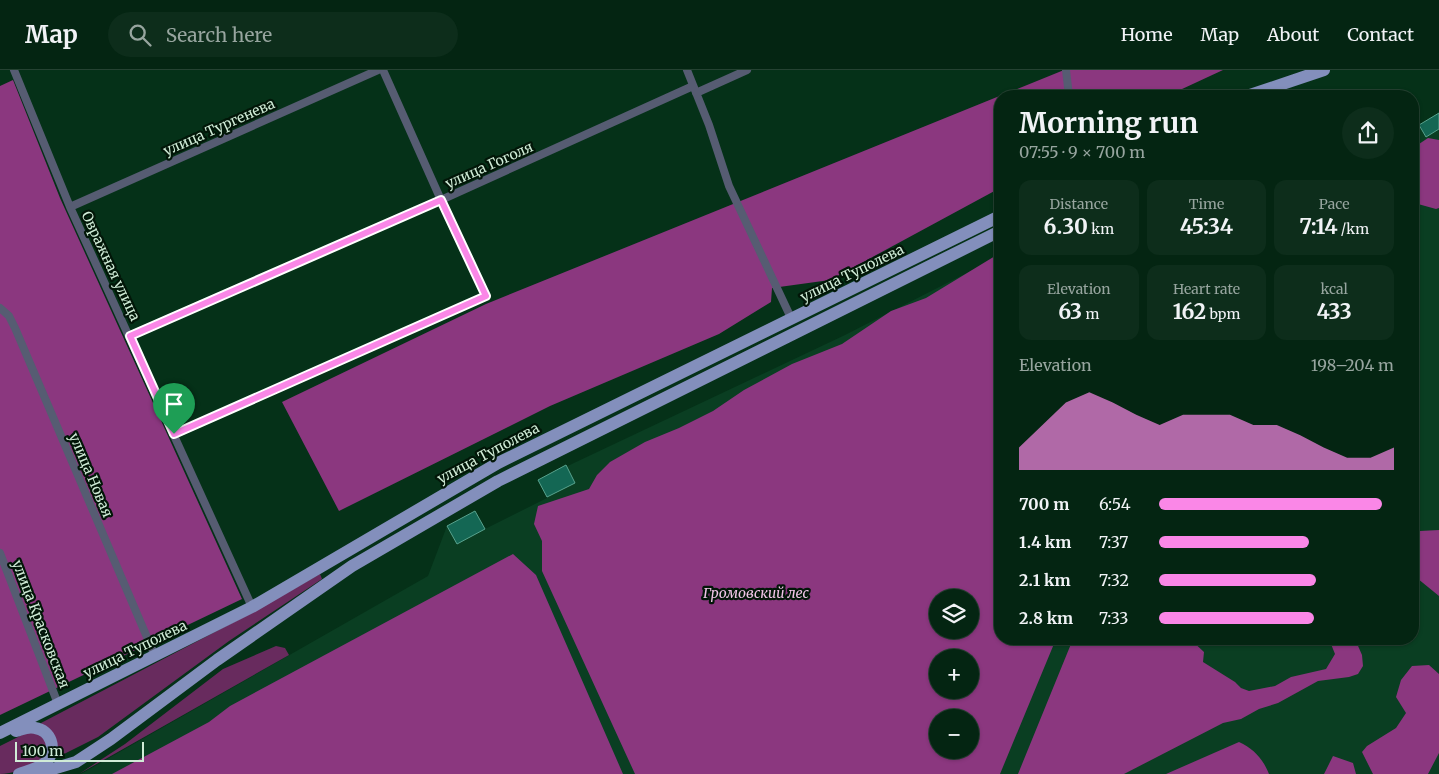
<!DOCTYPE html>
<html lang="en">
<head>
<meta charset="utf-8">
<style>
  body { margin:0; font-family:Merriweather,serif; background:#0d2d1b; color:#f1f3f6; height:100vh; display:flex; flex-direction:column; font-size:19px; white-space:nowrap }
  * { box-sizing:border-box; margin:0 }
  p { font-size:16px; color:#97a59f }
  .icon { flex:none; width:28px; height:28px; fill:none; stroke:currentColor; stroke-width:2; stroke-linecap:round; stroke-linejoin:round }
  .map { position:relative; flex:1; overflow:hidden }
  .details { position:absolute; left:994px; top:20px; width:425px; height:555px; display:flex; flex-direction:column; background:#042512; border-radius:20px; box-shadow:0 1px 4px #0004,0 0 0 1px #254232 }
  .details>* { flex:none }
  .fabs { position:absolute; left:929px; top:519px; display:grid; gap:10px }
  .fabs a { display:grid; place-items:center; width:50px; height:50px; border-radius:50%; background:#042512; box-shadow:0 1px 4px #0004,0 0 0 1px #254232; font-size:25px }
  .scale { position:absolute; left:15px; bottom:12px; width:129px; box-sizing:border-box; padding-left:5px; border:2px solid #d0ecd7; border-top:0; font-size:14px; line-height:18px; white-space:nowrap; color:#d0ecd7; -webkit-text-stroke:4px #021608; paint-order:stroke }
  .pin { position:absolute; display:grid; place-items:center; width:42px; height:42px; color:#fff; margin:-51px -21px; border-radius:50% 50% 50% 0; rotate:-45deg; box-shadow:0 0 5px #0007 }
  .pin .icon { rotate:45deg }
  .round { display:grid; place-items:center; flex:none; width:52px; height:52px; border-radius:26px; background:#0d2d1b }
  .summary { display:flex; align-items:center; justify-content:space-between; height:85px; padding:0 25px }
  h1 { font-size:28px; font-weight:700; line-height:38px }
  .figures { display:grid; grid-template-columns:repeat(3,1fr); gap:8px; height:85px; padding:5px 25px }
  .figures div { display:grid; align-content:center; border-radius:12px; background:#0d2d1b; text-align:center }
  .figures b { font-size:21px; font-weight:700 }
  .figures small { font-size:14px; font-weight:400 }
  .figures p { font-size:14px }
  .chart { height:140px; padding:10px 25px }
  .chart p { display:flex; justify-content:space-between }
  .chart svg { width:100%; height:90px; margin-top:5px; fill:#fa87e7; opacity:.7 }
  ul { padding:0 25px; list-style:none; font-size:16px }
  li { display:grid; grid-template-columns:80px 60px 1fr; align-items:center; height:38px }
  li i { height:12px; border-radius:6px; background:#fa87e7 }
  header { display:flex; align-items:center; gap:30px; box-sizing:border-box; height:70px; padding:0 25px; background:#042512; border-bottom:1px solid #254232 }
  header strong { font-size:24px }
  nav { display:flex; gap:28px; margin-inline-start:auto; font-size:18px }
  .search { width:350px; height:45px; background:#0d2d1b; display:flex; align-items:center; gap:12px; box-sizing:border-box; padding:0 18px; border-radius:28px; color:#97a59f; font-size:19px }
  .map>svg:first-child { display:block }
</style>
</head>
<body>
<header>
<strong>Map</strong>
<div class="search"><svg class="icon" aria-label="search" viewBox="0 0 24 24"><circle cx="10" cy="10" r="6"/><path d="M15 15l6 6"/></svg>Search here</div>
<nav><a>Home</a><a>Map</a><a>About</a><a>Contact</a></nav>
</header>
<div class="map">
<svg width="1439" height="704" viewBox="0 0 1439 704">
  <rect width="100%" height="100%" fill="#053118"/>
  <path fill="#0a3e22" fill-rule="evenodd" d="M1439 43V704H81L428 506 447 456 485 459 547 428 538 410 845 265 1000 186V569H1412L1413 55 1417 52 1420 55ZM938 528H970V560H938ZM938 588H970V620H938ZM938 648H970V680H938Z"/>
  <path fill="#682b5e" d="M320 504 322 509 229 571 98 667 56 688 41 653 257 540Z
    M276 576 285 578 289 585 79 704 125 674 223 599Z
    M28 662 39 663 47 673 44 687C32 696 15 704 0 704V676Z"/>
  <path fill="#8b377f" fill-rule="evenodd" d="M1064 0H1223L1167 26H1000V118L830 210 772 218 771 232 719 264 550 336 339 441 282 332 486 234Z
    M13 10 60 128 242 529 0 645V16Z
    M1428 68 1439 70V138L1436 139 1418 134 1413 126V74L1416 76Z
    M1000 183V569H1056L1000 704H635L542 501V471L534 454 538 436 589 419 597 405 610 392 645 372 679 358 713 341 744 320 792 294 842 274 891 241 926 228ZM938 528H970V560H938ZM938 588H970V620H938ZM938 648H970V680H938Z
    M1439 460V526L1412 504 1413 464 1420 461Z
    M513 484 536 505 623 704H112L209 652 230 636Z
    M1073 569H1190L1204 582 1203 592 1235 612 1241 618 1249 621 1275 616 1291 607 1326 599 1335 584 1329 569H1355L1362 585 1363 596 1358 604 1349 607 1318 611 1278 633 1259 639 1241 649 1223 653 1124 704H1018Z
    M1429 595 1439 604V683L1428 704H1373L1362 682 1367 676 1396 658 1406 643 1396 627 1401 610 1412 596Z
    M1239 672C1254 679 1263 689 1269 704H1166Z
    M1333 686 1353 693 1356 704H1324Z"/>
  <path fill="#146754" stroke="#58a38e" d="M1439 43V59L1426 67 1419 55Z
    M566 395 575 413 547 427 538 410Z
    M475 441 485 459 457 474 447 456Z"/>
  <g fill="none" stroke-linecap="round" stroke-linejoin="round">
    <path stroke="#565c72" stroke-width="8" d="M14 0 70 137 252 537
      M687 0 709 55 729 116 792 250
      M1066 0 1069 26
      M696 23 747 0
      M70 137 378 0
      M0 238 9 246 15 258 155 586
      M129 266 441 130 693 16
      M175 364 486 226 441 130 383 0
      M0 483 58 634"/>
    <path stroke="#838fbc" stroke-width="12" d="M1247 26 1324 0
      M16 661C23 659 28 656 35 658 51 660 57 679 47 691 41 698 27 701 19 704
      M0 663 252 537 498 393 1000 146
      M36 704 76 692 111 669 217 590 352 496 498 411 1000 161"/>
  </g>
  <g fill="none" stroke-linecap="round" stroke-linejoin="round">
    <defs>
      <path id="route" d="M441 130 486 226 174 364 130 266Z"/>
    </defs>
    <use href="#route" stroke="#fff" stroke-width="10"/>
    <use href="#route" stroke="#fa87e7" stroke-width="6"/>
  </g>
  <g text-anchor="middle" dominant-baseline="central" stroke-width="4.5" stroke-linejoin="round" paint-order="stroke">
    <g font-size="14" fill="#d0ecd7" stroke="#021608">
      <text transform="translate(219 57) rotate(-24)">улица Тургенева</text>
      <text transform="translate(489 95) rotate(-24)">улица Гоголя</text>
      <text transform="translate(111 196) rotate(65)">Овражная улица</text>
      <text transform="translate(852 203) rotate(-26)">улица Туполева</text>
      <text transform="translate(488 383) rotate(-28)">улица Туполева</text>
      <text transform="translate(91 405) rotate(67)">улица Новая</text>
      <text transform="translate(41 554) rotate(69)">улица Красковская</text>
      <text transform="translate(135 579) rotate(-26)">улица Туполева</text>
    </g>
    <g font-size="14" font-style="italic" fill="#f2c4e8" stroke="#021608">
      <text x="756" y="523">Громовский лес</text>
    </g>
  </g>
</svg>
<div class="fabs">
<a><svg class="icon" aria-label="layers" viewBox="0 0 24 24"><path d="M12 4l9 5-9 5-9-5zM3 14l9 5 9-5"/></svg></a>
<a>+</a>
<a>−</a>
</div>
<div class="scale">100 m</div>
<div class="pin" style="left:174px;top:364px;background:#1e9e55"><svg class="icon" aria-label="arrive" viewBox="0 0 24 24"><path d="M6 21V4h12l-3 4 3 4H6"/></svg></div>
<section class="details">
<div class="summary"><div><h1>Morning run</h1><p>07:55 · 9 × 700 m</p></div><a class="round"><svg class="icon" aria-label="share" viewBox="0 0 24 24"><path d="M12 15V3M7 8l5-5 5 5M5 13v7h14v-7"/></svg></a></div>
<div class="figures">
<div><p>Distance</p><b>6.30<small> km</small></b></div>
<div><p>Time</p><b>45:34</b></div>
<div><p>Pace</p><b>7:14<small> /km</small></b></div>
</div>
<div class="figures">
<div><p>Elevation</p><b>63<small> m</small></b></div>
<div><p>Heart rate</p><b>162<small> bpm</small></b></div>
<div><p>kcal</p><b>433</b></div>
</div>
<div class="chart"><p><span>Elevation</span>198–204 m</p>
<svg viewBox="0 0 160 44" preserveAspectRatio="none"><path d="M0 44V33L10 22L20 11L30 6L40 11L50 17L60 22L70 17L80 17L90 17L100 22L110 22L120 27L130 33L140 38L150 38L160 33V44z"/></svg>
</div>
<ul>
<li><b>700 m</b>6:54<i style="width:95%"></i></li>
<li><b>1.4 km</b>7:37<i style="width:64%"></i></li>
<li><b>2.1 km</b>7:32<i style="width:67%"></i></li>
<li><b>2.8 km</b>7:33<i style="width:66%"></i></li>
</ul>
</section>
</div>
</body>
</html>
